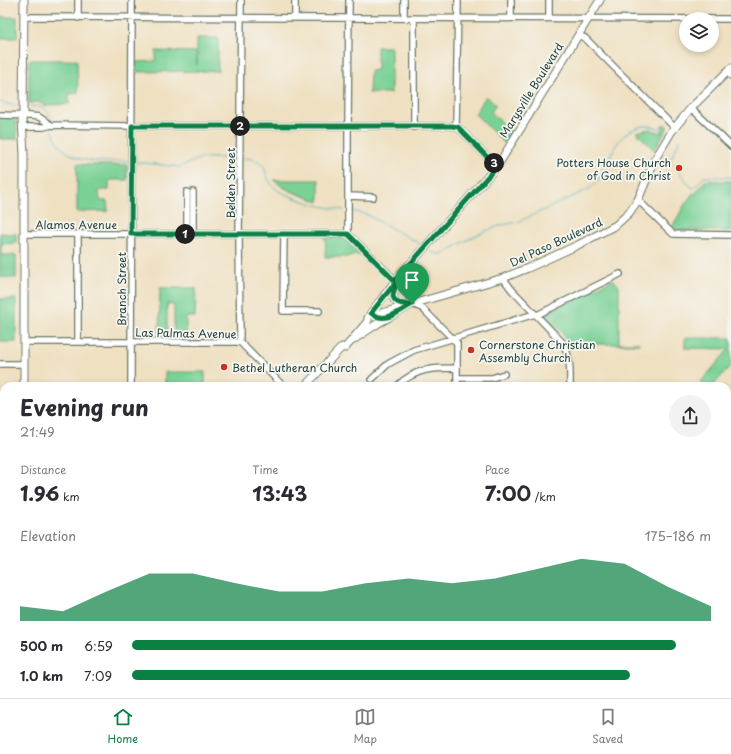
<!DOCTYPE html>
<html lang="en">
<head>
<meta charset="utf-8">
<style>
  body { margin:0; font-family:"Playpen Sans",sans-serif; background:#f2f2f3; color:#2b2b33; height:100vh; display:flex; flex-direction:column; font-size:15px; white-space:nowrap }
  * { box-sizing:border-box; margin:0 }
  p { font-size:13px; color:#7c7c81 }
  .icon { flex:none; width:22px; height:22px; fill:none; stroke:currentColor; stroke-width:2; stroke-linecap:round; stroke-linejoin:round }
  .map { position:relative; flex:1; overflow:hidden }
  .drawer { position:absolute; left:0px; top:382px; width:731px; height:316px; display:flex; flex-direction:column; background:#fff; border-radius:12px 12px 0 0; box-shadow:0 2px 6px #0003 }
  .drawer>* { flex:none }
  .tools { position:absolute; left:679px; top:12px; display:grid; gap:8px }
  .tools a { display:grid; place-items:center; width:40px; height:40px; border-radius:50%; background:#fff; box-shadow:0 2px 6px #0003; font-size:20px }
  .pin { position:absolute; display:grid; place-items:center; width:34px; height:34px; color:#fff; margin:-41px -17px; border-radius:50% 50% 50% 0; rotate:-45deg; box-shadow:0 0 4px #0007 }
  .pin .icon { rotate:45deg }
  .km { position:absolute; width:20px; height:20px; margin:-10px; border-radius:50%; background:#222; color:#fff; font-size:11px; line-height:20px; text-align:center }
  .round { display:grid; place-items:center; flex:none; width:42px; height:42px; border-radius:21px; background:#f2f2f3 }
  .summary { display:flex; align-items:center; justify-content:space-between; height:68px; padding:0 20px }
  h1 { font-size:22px; font-weight:700; line-height:30px }
  .stats { display:grid; grid-template-columns:repeat(3,1fr); gap:6px; height:68px; padding:4px 20px }
  .stats div { display:grid; align-content:center }
  .stats b { font-size:20px; font-weight:700 }
  .stats small { font-size:11px; font-weight:400 }
  .stats p { font-size:11px }
  .chart { height:112px; padding:8px 20px }
  .chart p { display:flex; justify-content:space-between }
  .chart svg { width:100%; height:72px; margin-top:4px; fill:#0b8043; opacity:.7 }
  ul { padding:0 20px; list-style:none; font-size:13px }
  li { display:grid; grid-template-columns:64px 48px 1fr; align-items:center; height:30px }
  li i { height:10px; border-radius:5px; background:#0b8043 }
  .tab-bar { display:flex; justify-content:space-around; align-items:center; height:56px; border-top:1px solid #e1e1e2; background:#fff; font-size:11px; color:#7c7c81 }
  .tab-bar a { display:grid; justify-items:center; gap:2px }
  .tab-bar .on { color:#0b8043 }
  .map>svg:first-child { display:block }
</style>
</head>
<body>
<div class="map">
<svg width="731" height="698" viewBox="0 0 731 698">
  <rect width="100%" height="100%" fill="#f6f6f2"/>
  <filter id="ink" filterUnits="userSpaceOnUse"><feTurbulence type="fractalNoise" baseFrequency=".025" numOctaves="2"/><feDisplacementMap in="SourceGraphic" scale="8" xChannelSelector="R" yChannelSelector="G"/><feConvolveMatrix kernelMatrix="1 2 1 2 8 2 1 2 1" color-interpolation-filters="sRGB"/></filter>
  <filter id="wash" filterUnits="userSpaceOnUse"><feTurbulence type="fractalNoise" baseFrequency=".012" numOctaves="4" result="noise"/><feDisplacementMap in="SourceGraphic" scale="16" xChannelSelector="R" yChannelSelector="G"/><feGaussianBlur stdDeviation="0.9" result="paint"/><feColorMatrix in="noise" values="0 0 0 0 0 0 0 0 0 0 0 0 0 0 0 0 0 1.4 0 .05"/><feComposite in="paint" operator="in"/></filter>
  <g filter="url(#wash)">
    <rect width="100%" height="100%" fill="#efe0c1"/>
    <path fill="#7ad196" stroke="#4c8765" d="M0 17H17V38H0Z
      M197 38H218V71L136 72V62L156 61V51L196 52 197 65Z
      M377 47H391V93H369L370 71 377 70Z
      M29 60H77L78 93 69 94V104L48 105 46 106 38 102 29 103Z
      M486 96 496 105 491 112 511 131 504 143 475 114Z
      M0 117 12 118 16 121 17 139H0Z
      M664 124 667 126V129L654 150 636 132 649 129 661 133 664 128 661 126Z
      M77 164 88 165H127V180H109V190H99L100 201H107L108 211 77 212Z
      M274 180H319V202C304 195 286 192 274 180Z
      M705 181H731V231L675 230 672 227 685 204 693 193 695 194Z
      M0 233 16 234V243L1 244V255H16V278L0 277Z
      M343 237 360 253 359 255 356 254 346 257H325L326 238H323Z
      M613 279 619 286V343H639V344H579L571 348 562 333 543 315Z
      M160 288H196L195 317H186V339H174V305L167 304V339H159Z
      M0 299H16V342H0Z
      M685 338H731V365L713 386H703L700 383 729 349 685 348Z
      M165 372H205V386H165Z"/>
    <g fill="none" stroke-linecap="round" stroke-linejoin="round">
      <path stroke="#40acbf" stroke-width="1" d="M0 102 16 106
        M30 106 43 107 49 114 51 119
        M52 129C63 166 96 162 127 161
        M679 139 678 144 670 160 691 187 694 188 704 177H731
        M244 158C273 160 260 174 274 187 278 191 283 193 288 195 308 204 323 207 344 210
        M136 162 180 167 201 158H235
        M351 211 368 215 420 244
        M431 252 438 254H442C466 241 490 225 518 222L589 189C612 171 606 141 636 128 646 124 653 126 663 130"/>
    </g>
  </g>
  <g filter="url(#ink)">
    <g fill="none" stroke-linecap="round" stroke-linejoin="round">
      <defs>
        <path id="minor" d="M24 17 731 19
          M78 18V0
          M295 18V0
          M404 18V0
          M511 18V0
          M549 18V0
          M578 35 585 38 674 127
          M727 72 731 76
          M691 108 731 146
          M0 115 31 116 39 117 51 125
          M456 126 458 0
          M22 127H44L51 125 132 126H452L458 127 492 162 498 165
          M414 127V18
          M349 196 373 197
          M638 200 673 234 731 235
          M24 234H348L396 281
          M187 234V192
          M193 234V192
          M284 234 283 311H319
          M348 234V126L349 0
          M503 278 512 290 562 342C571 356 570 370 570 386
          M412 304 422 308 457 343V386
          M537 315 620 274
          M24 342H240L283 386
          M78 342V234
          M240 342 239 237 241 0
          M0 364H24
          M457 378H492L504 374
          M372 379 388 364 414 350 535 314
          M131 386 132 0
          M397 386C416 368 432 368 457 368
          M0 397H4
          M727 450 731 445
          M0 451H4
          M0 559H4
          M0 582 4 578
          M727 582 731 577
          M727 668H731
          M239 694V698
          M348 694V698
          M23 698V694
          M77 698V694
          M131 698V694
          M276 698V694
          M402 698V694
          M505 698V696
          M651 698 653 694
          M673 698V694"/>
        <path id="major" d="M395 284 393 292 394 299 399 304H412
          M371 313H381L397 309
          M350 342 377 324 412 304 503 278 528 268 578 245 616 225 629 213 638 200 655 159 672 131 691 108 731 68
          M24 386V154L22 120 23 112 24 0
          M305 386 342 347 345 348 368 321V318L371 313 397 279 498 165 600 0
          M0 690 4 686"/>
      </defs>
      <use href="#minor" stroke="#687665" stroke-width="8"/>
      <use href="#major" stroke="#687665" stroke-width="9"/>
      <use href="#minor" stroke="#fff" stroke-width="5.5"/>
      <use href="#major" stroke="#fff" stroke-width="7"/>
      <path stroke="#1f3d34" stroke-width="1" d="M727 515 731 510
        M578 698 581 694"/>
      <path stroke="#1f3d34" stroke-width="1" d="M727 556 731 551
        M607 698 610 694"/>
    </g>
  </g>
  <g fill="none" stroke-linecap="round" stroke-linejoin="round" filter="url(#ink)">
    <defs>
      <path id="route" d="M412 304C404 304 395 305 393 296L396 282 348 234H131L132 126H452L458 127 492 162 498 165 397 279 396 282 371 313C385 324 399 312 412 304"/>
    </defs>
    <use href="#route" stroke="#fff" stroke-width="8"/>
    <use href="#route" stroke="#0b8043" stroke-width="5"/>
  </g>
  <g fill="#c8321e" stroke="#f6f6f2" stroke-width="1.5">
    <circle cx="679" cy="168" r="4"/>
    <circle cx="471" cy="350" r="4"/>
    <circle cx="224" cy="367" r="4"/>
  </g>
  <g text-anchor="middle" dominant-baseline="central" stroke-width="3.5" stroke-linejoin="round" paint-order="stroke">
    <g font-size="11" fill="#1f3d34" stroke="#f6f6f2">
      <text transform="translate(531 90) rotate(-58)">Marysville Boulevard</text>
      <text transform="translate(230 183) rotate(-90)">Belden Street</text>
      <text x="76" y="224">Alamos Avenue</text>
      <text transform="translate(556 242) rotate(-25)">Del Paso Boulevard</text>
      <text transform="translate(121 289) rotate(-90)">Branch Street</text>
      <text transform="translate(186 333) rotate(1)">Las Palmas Avenue</text>
    </g>
    <g font-size="11" fill="#1f3d34" stroke="#f6f6f2" text-anchor="start">
      <text x="671" y="162" text-anchor="end">Potters House Church<tspan x="671" dy="13">of God in Christ</tspan></text>
      <text x="479" y="344">Cornerstone Christian<tspan x="479" dy="13">Assembly Church</tspan></text>
      <text x="232" y="367">Bethel Lutheran Church</text>
    </g>
  </g>
</svg>
<div class="tools">
<a><svg class="icon" aria-label="layers" viewBox="0 0 24 24"><path d="M12 4l9 5-9 5-9-5zM3 14l9 5 9-5"/></svg></a>
</div>
<div class="pin" style="left:412px;top:304px;background:#1e9e55"><svg class="icon" aria-label="arrive" viewBox="0 0 24 24"><path d="M6 21V4h12l-3 4 3 4H6"/></svg></div>
<b class="km" style="left:185px;top:234px">1</b>
<b class="km" style="left:240px;top:126px">2</b>
<b class="km" style="left:494px;top:163px">3</b>
<section class="drawer">
<div class="summary"><div><h1>Evening run</h1><p>21:49</p></div><a class="round"><svg class="icon" aria-label="share" viewBox="0 0 24 24"><path d="M12 15V3M7 8l5-5 5 5M5 13v7h14v-7"/></svg></a></div>
<div class="stats">
<div><p>Distance</p><b>1.96<small> km</small></b></div>
<div><p>Time</p><b>13:43</b></div>
<div><p>Pace</p><b>7:00<small> /km</small></b></div>
</div>
<div class="chart"><p><span>Elevation</span>175–186 m</p>
<svg viewBox="0 0 160 44" preserveAspectRatio="none"><path d="M0 44V35L10 38L20 26L30 15L40 15L50 21L60 26L70 26L80 21L90 18L100 21L110 18L120 12L130 6L140 9L150 23L160 35V44z"/></svg>
</div>
<ul>
<li><b>500 m</b>6:59<i style="width:94%"></i></li>
<li><b>1.0 km</b>7:09<i style="width:86%"></i></li>
</ul>
</section>
</div>
<nav class="tab-bar">
<a class="on"><svg class="icon" aria-label="home" viewBox="0 0 24 24"><path d="M3 11l9-7 9 7M6 9v11h12V9"/></svg>Home</a>
<a><svg class="icon" aria-label="map" viewBox="0 0 24 24"><path d="M3 6l6-2 6 2 6-2v14l-6 2-6-2-6 2zM9 4v14M15 6v14"/></svg>Map</a>
<a><svg class="icon" aria-label="saved" viewBox="0 0 24 24"><path d="M7 4h10v16l-5-4-5 4z"/></svg>Saved</a>
</nav>
</body>
</html>
